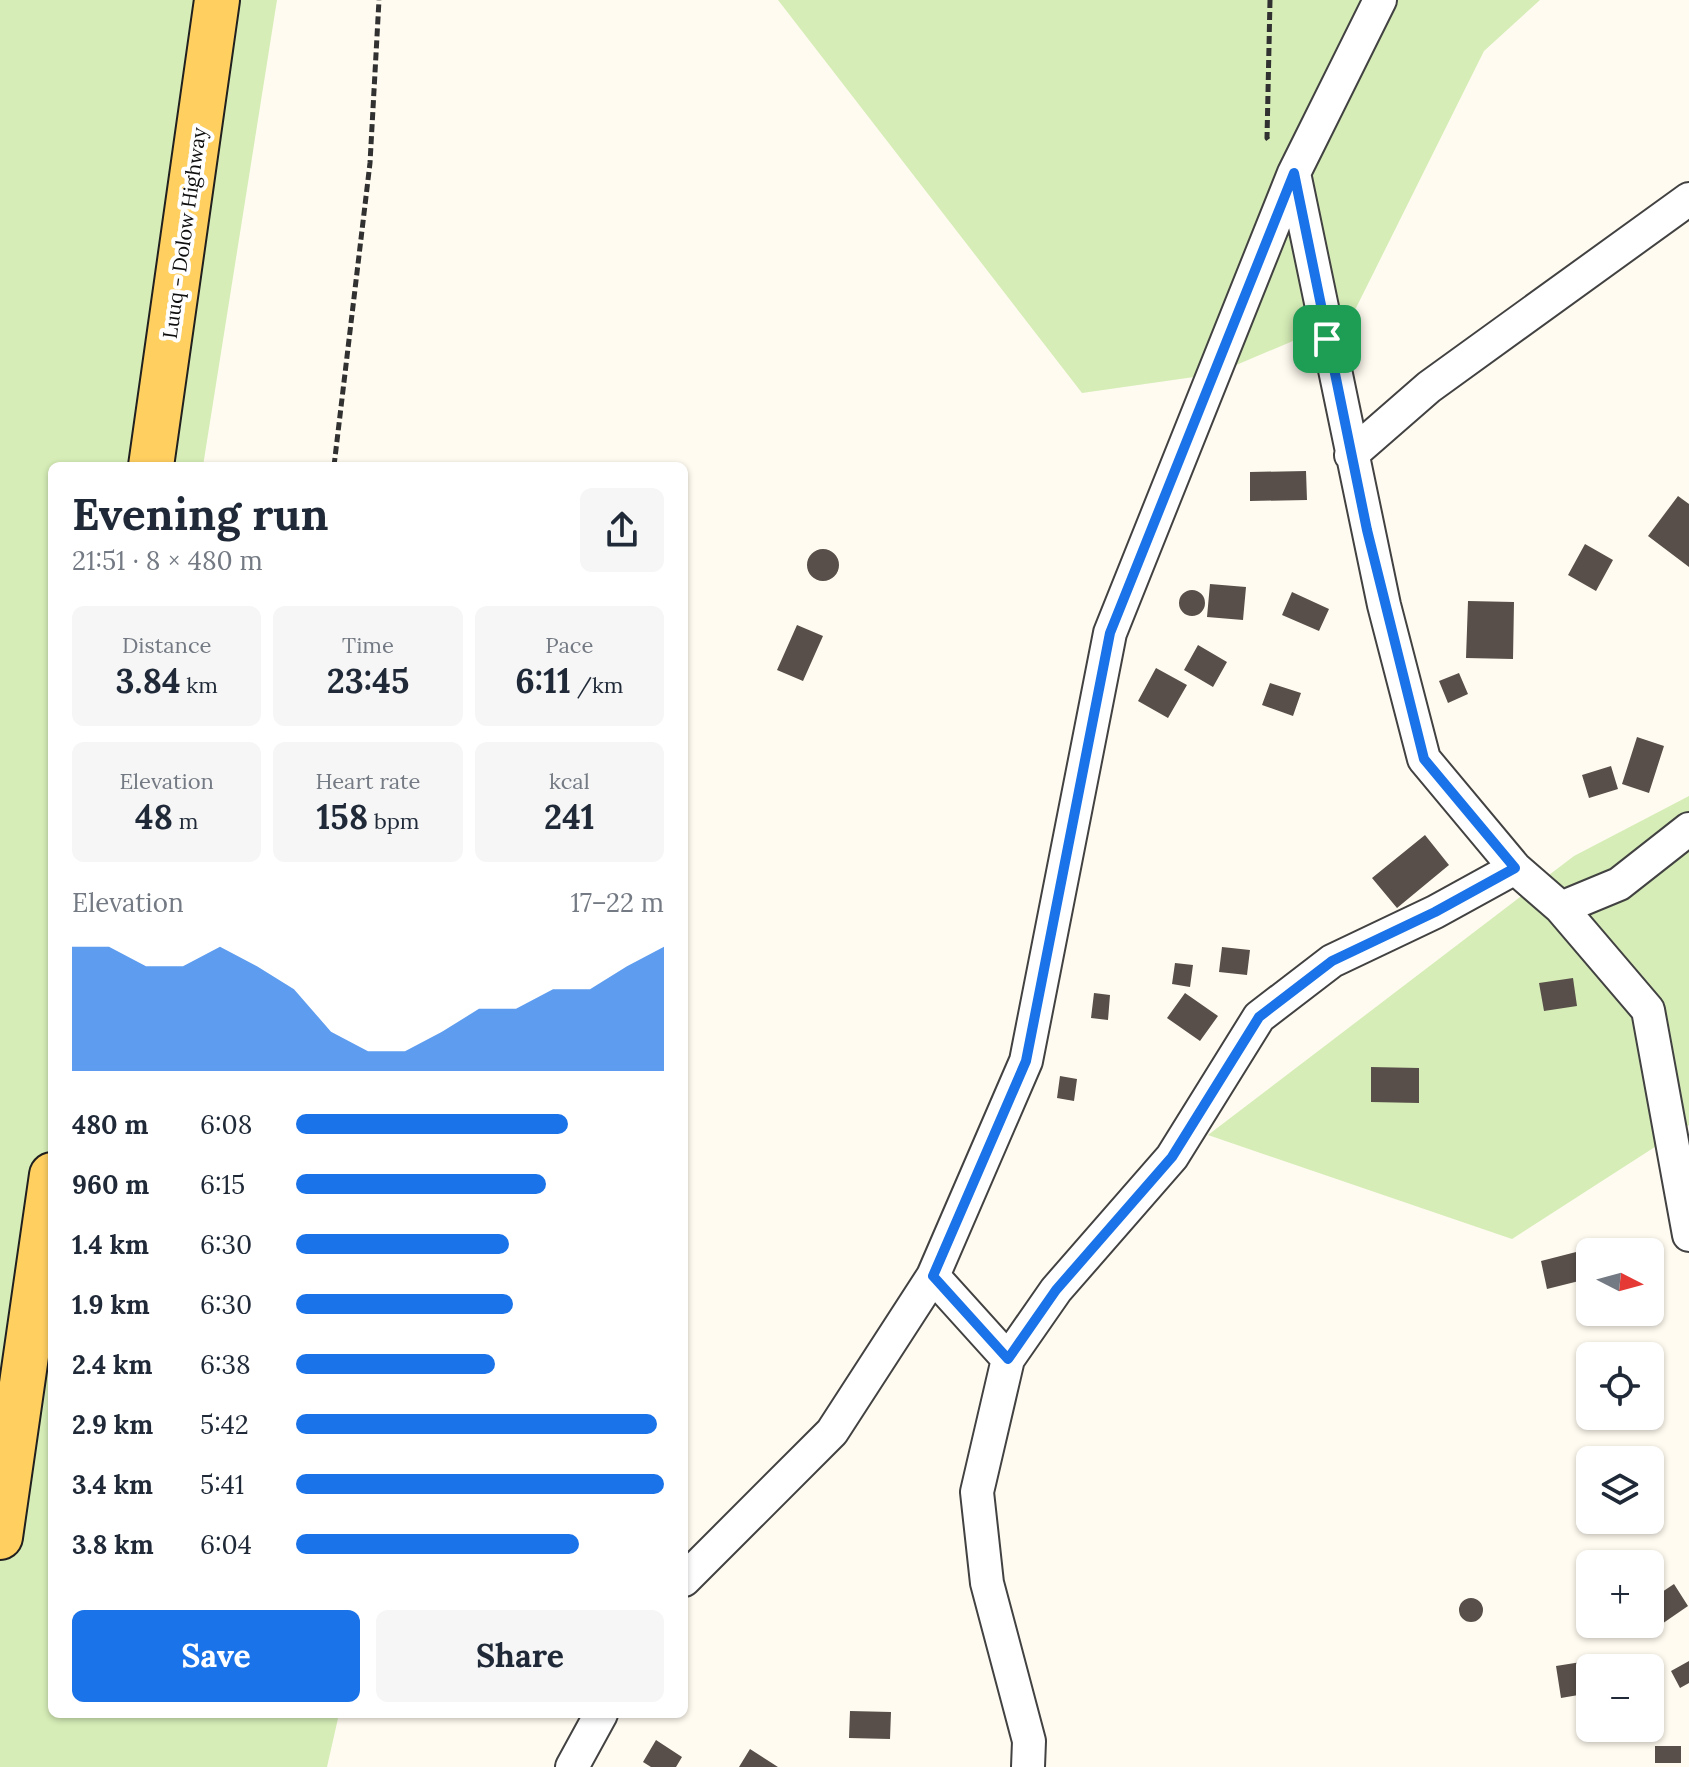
<!DOCTYPE html>
<html lang="en">
<head>
<meta charset="utf-8">
<style>
  body { margin:0; font-family:Lora,serif; background:#f6f6f7; color:#1f2937; height:100vh; display:flex; flex-direction:column; font-size:30px; white-space:nowrap }
  * { box-sizing:border-box; margin:0 }
  p { font-size:26px; color:#747a83 }
  .icon { flex:none; width:44px; height:44px; fill:none; stroke:currentColor; stroke-width:2; stroke-linecap:round; stroke-linejoin:round }
  .map { position:relative; flex:1; overflow:hidden }
  .side { position:absolute; left:48px; top:462px; width:640px; height:1256px; display:flex; flex-direction:column; background:#fff; border-radius:12px; box-shadow:0 2px 6px #0004 }
  .side>* { flex:none }
  .needle { width:52px; rotate:96deg }
  .controls { position:absolute; left:1576px; top:1238px; display:grid; gap:16px }
  .controls a { display:grid; place-items:center; width:88px; height:88px; border-radius:12px; background:#fff; box-shadow:0 2px 6px #0004; font-size:40px }
  .pin { position:absolute; display:grid; place-items:center; width:68px; height:68px; color:#fff; margin:-34px; border-radius:16px; box-shadow:0 4px 12px #0006 }
  .round { display:grid; place-items:center; flex:none; width:84px; height:84px; border-radius:12px; background:#f6f6f7 }
  .overview { display:flex; align-items:center; justify-content:space-between; height:136px; padding:0 24px }
  h1 { font-size:44px; font-weight:700; line-height:60px }
  .metrics { display:grid; grid-template-columns:repeat(3,1fr); gap:12px; height:136px; padding:8px 24px }
  .metrics div { display:grid; align-content:center; border-radius:12px; background:#f6f6f7; text-align:center }
  .metrics b { font-size:34px; font-weight:700 }
  .metrics small { font-size:22px; font-weight:400 }
  .metrics p { font-size:22px }
  .chart { height:224px; padding:16px 24px }
  .chart p { display:flex; justify-content:space-between }
  .chart svg { width:100%; height:144px; margin-top:8px; fill:#1a73e8; opacity:.7 }
  .primary-button { display:flex; gap:16px; margin-top:auto; padding:16px 24px }
  .primary-button a { flex:1; height:92px; border-radius:12px; background:#1a73e8; color:#fff; font-size:32px; font-weight:700; line-height:92px; text-align:center }
  .primary-button a+a { background:#f6f6f7; color:#1f2937 }
  ul { padding:0 24px; list-style:none; font-size:26px }
  li { display:grid; grid-template-columns:128px 96px 1fr; align-items:center; height:60px }
  li i { height:20px; border-radius:10px; background:#1a73e8 }
  .map>svg:first-child { display:block }
</style>
</head>
<body>
<div class="map">
<svg width="1689" height="1767" viewBox="0 0 1689 1767">
  <rect width="100%" height="100%" fill="#fffbf0"/>
  <path fill="#d6edb7" d="M0 0H277L203 466H52V1714H339L327 1767H0Z
    M778 0H1540L1484 51 1352 316 1215 374 1082 393Z
    M1689 796V1125L1512 1239 1208 1135 1574 856Z"/>
  <path fill="#584f4a" d="M1306 471 1307 500 1250 501V472Z
    M1678 496 1689 504V567L1648 536Z
    M1585 544 1613 560 1596 591 1568 575Z
    M807 565a16 16 0 1 1 32 0a16 16 0 1 1-32 0Z
    M1210 584 1246 587 1243 620 1207 617Z
    M1179 603a13 13 0 1 1 26 0a13 13 0 1 1-26 0Z
    M1292 592 1329 609 1319 631 1282 615Z
    M1468 601 1514 602 1513 659 1466 658Z
    M797 625 823 636 803 681 777 670Z
    M1198 645 1227 662 1213 687 1184 670Z
    M1156 668 1187 685 1168 718 1138 701Z
    M1459 673 1468 694 1448 703 1439 681Z
    M1270 683 1301 693 1293 716 1262 705Z
    M1637 737 1664 746 1649 793 1622 784Z
    M1611 766 1618 789 1589 798 1582 775Z
    M1425 835 1449 865 1397 908 1372 878Z
    M1222 947 1250 950 1247 975 1219 972Z
    M1175 963 1193 965 1190 987 1172 984Z
    M1573 978 1577 1006 1544 1011 1539 983Z
    M1094 993 1110 995 1108 1020 1091 1018Z
    M1185 993 1218 1016 1200 1041 1167 1018Z
    M1371 1067 1419 1068V1103L1371 1102Z
    M1060 1076 1077 1079 1074 1101 1057 1098Z
    M1580 1251 1587 1279 1547 1289 1541 1261Z
    M1674 1584 1688 1606 1656 1628 1650 1618V1600Z
    M1459 1610a12 12 0 1 1 24 0a12 12 0 1 1-24 0Z
    M1600 1659 1602 1668H1590V1693L1561 1698 1556 1666Z
    M1689 1661V1683L1680 1688 1671 1671Z
    M850 1711 891 1712 890 1739 849 1738Z
    M656 1740 682 1757 676 1767H651L643 1762Z
    M1655 1746H1681V1763H1655Z
    M750 1749 778 1767H739Z"/>
  <g fill="none" stroke-linecap="round" stroke-linejoin="round">
    <defs>
      <path id="street" d="M1294 173 1384 605 1424 759 1515 868 1561 908 1648 1010 1689 1235
        M1351 455 1429 387 1689 199
        M1561 908 1619 884 1689 829
        M933 1276 1008 1359
        M684 1580 832 1432 933 1276 1026 1061 1110 633 1294 173 1380 0
        M572 1767 601 1714
        M1028 1767 1029 1741 987 1583 977 1492 1008 1359 1056 1290 1172 1157 1259 1017 1332 961 1435 912 1515 868"/>
      <path id="primary" d="M151 466 217 0
        M0 1537 52 1175"/>
    </defs>
    <use href="#street" stroke="#424242" stroke-width="36"/>
    <use href="#primary" stroke="#202020" stroke-width="48"/>
    <path stroke="#313131" stroke-width="5" stroke-dasharray="8 4" stroke-linecap="butt" d="M1270 0 1267 138 1270 142
      M334 466 370 163 379 0"/>
    <use href="#street" stroke="#fff" stroke-width="32"/>
    <use href="#primary" stroke="#ffcf60" stroke-width="44"/>
  </g>
  <g fill="none" stroke-linecap="round" stroke-linejoin="round">
    <defs>
      <path id="route" d="M1294 173 1367 530 1424 759 1515 868 1435 912 1332 961 1259 1017 1172 1157 1056 1290 1008 1359 933 1276 1026 1061 1110 633Z"/>
    </defs>
    <use href="#route" stroke="#fff" stroke-width="16"/>
    <use href="#route" stroke="#1a73e8" stroke-width="10"/>
  </g>
  <g text-anchor="middle" dominant-baseline="central" stroke-width="8" stroke-linejoin="round" paint-order="stroke">
    <g font-size="20" fill="#0f0f0f" stroke="#fff">
      <text transform="translate(184 233) rotate(-82)">Luuq - Dolow Highway</text>
    </g>
  </g>
</svg>
<div class="controls">
<a><svg class="needle" viewBox="-14 -14 28 28"><path d="M0-13l5 13h-10z" fill="#e53935"/><path d="M0 13l5-13h-10z" fill="#747a83"/></svg></a>
<a><svg class="icon" aria-label="locate" viewBox="0 0 24 24"><circle cx="12" cy="12" r="6"/><path d="M12 2v4M12 18v4M2 12h4M18 12h4"/></svg></a>
<a><svg class="icon" aria-label="layers" viewBox="0 0 24 24"><path d="M12 4l9 5-9 5-9-5zM3 14l9 5 9-5"/></svg></a>
<a>+</a>
<a>−</a>
</div>
<div class="pin" style="left:1327px;top:339px;background:#1e9e55"><svg class="icon" aria-label="arrive" viewBox="0 0 24 24"><path d="M6 21V4h12l-3 4 3 4H6"/></svg></div>
<section class="side">
<div class="overview"><div><h1>Evening run</h1><p>21:51 · 8 × 480 m</p></div><a class="round"><svg class="icon" aria-label="share" viewBox="0 0 24 24"><path d="M12 15V3M7 8l5-5 5 5M5 13v7h14v-7"/></svg></a></div>
<div class="metrics">
<div><p>Distance</p><b>3.84<small> km</small></b></div>
<div><p>Time</p><b>23:45</b></div>
<div><p>Pace</p><b>6:11<small> /km</small></b></div>
</div>
<div class="metrics">
<div><p>Elevation</p><b>48<small> m</small></b></div>
<div><p>Heart rate</p><b>158<small> bpm</small></b></div>
<div><p>kcal</p><b>241</b></div>
</div>
<div class="chart"><p><span>Elevation</span>17–22 m</p>
<svg viewBox="0 0 160 44" preserveAspectRatio="none"><path d="M0 44V6L10 6L20 12L30 12L40 6L50 12L60 19L70 32L80 38L90 38L100 32L110 25L120 25L130 19L140 19L150 12L160 6V44z"/></svg>
</div>
<ul>
<li><b>480 m</b>6:08<i style="width:74%"></i></li>
<li><b>960 m</b>6:15<i style="width:68%"></i></li>
<li><b>1.4 km</b>6:30<i style="width:58%"></i></li>
<li><b>1.9 km</b>6:30<i style="width:59%"></i></li>
<li><b>2.4 km</b>6:38<i style="width:54%"></i></li>
<li><b>2.9 km</b>5:42<i style="width:98%"></i></li>
<li><b>3.4 km</b>5:41<i style="width:100%"></i></li>
<li><b>3.8 km</b>6:04<i style="width:77%"></i></li>
</ul>
<div class="primary-button"><a>Save</a><a>Share</a></div>
</section>
</div>
</body>
</html>
